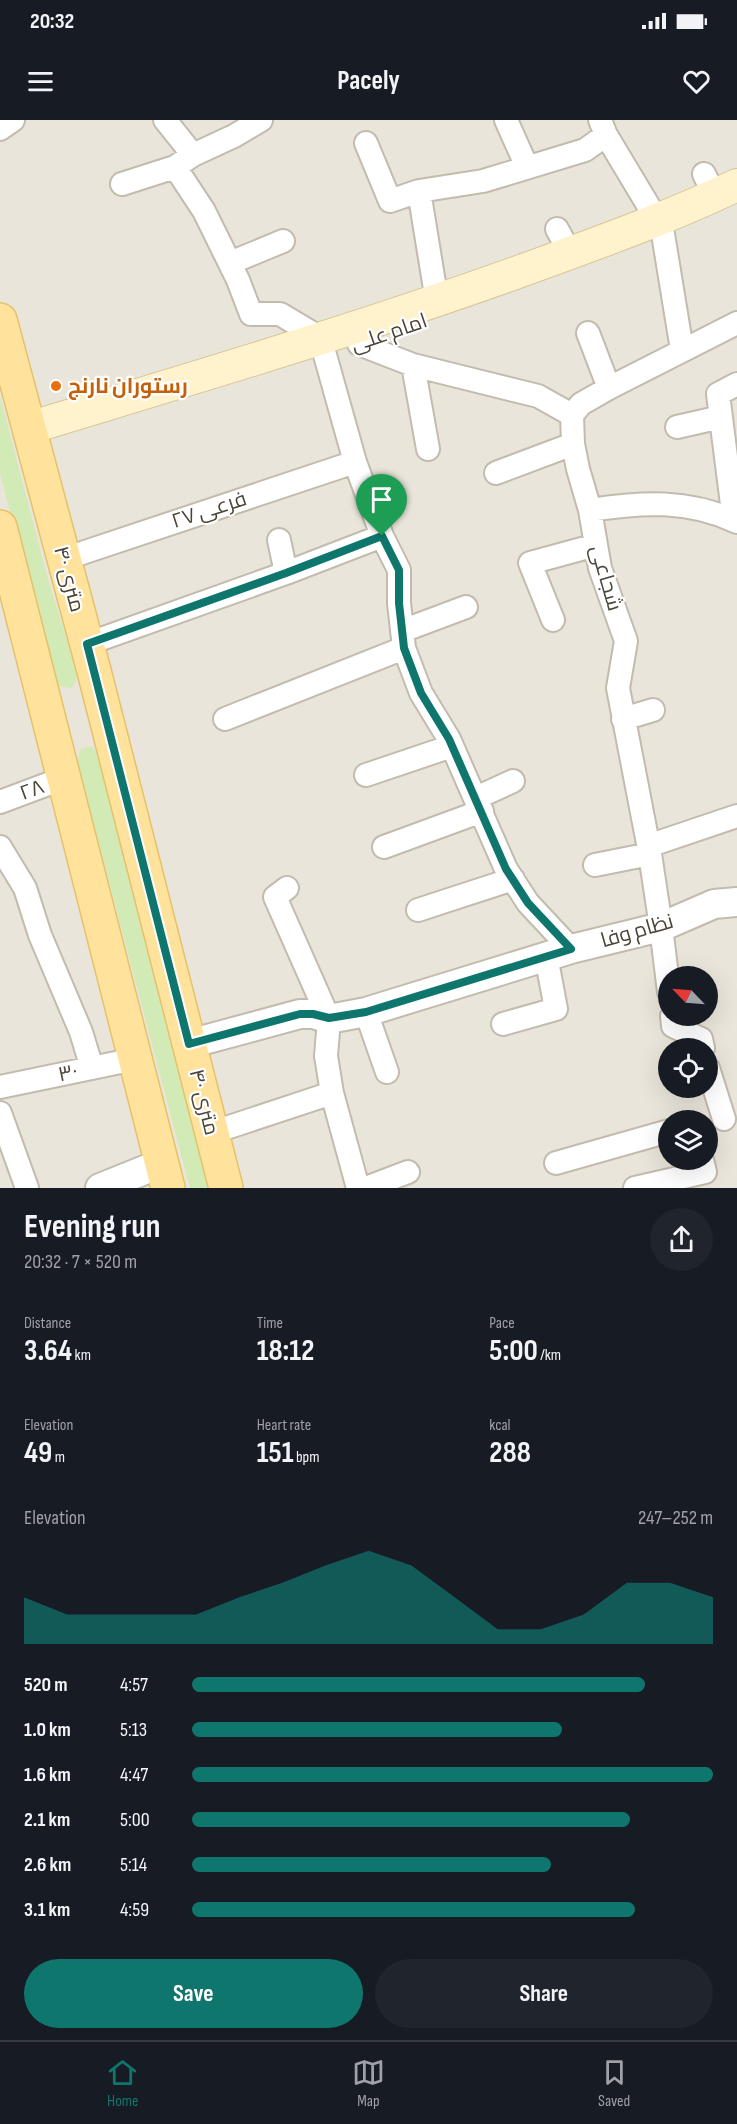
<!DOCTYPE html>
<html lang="en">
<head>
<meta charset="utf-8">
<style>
  body { margin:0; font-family:"Sofia Sans Condensed",Cairo,sans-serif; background:#20242c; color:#f1f3f6; height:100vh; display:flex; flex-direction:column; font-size:22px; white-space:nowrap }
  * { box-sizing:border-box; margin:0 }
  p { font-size:20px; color:#9ea1a6 }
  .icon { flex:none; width:33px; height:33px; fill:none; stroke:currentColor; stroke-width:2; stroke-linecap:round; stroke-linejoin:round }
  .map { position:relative; height:1068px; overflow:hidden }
  .details { display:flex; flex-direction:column; background:#171b24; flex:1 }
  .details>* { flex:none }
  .needle { width:39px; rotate:295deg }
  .controls { position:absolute; left:658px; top:846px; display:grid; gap:12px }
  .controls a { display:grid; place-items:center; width:60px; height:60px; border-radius:50%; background:#171b24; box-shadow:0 6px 24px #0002; font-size:30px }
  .pin { position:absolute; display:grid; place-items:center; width:51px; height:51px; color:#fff; margin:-62px -26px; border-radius:50% 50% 50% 0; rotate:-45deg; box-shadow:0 0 6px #0007 }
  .pin .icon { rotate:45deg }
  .round { display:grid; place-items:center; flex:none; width:63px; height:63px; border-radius:32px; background:#20242c }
  .headline { display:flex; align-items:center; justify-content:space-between; height:102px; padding:0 24px }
  h1 { font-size:33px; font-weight:700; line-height:45px }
  .metrics { display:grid; grid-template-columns:repeat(3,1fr); gap:9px; height:102px; padding:6px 24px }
  .metrics div { display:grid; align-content:center }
  .metrics b { font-size:30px; font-weight:700 }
  .metrics small { font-size:16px; font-weight:400 }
  .metrics p { font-size:16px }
  .chart { height:168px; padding:12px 24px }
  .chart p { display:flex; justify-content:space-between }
  .chart svg { width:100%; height:108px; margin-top:6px; fill:#0f766e; opacity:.7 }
  .cta { display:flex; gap:12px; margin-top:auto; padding:12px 24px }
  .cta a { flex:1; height:69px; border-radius:36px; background:#0f766e; color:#fff; font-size:24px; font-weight:700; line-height:69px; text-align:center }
  .cta a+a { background:#20242c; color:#f1f3f6 }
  ul { padding:0 24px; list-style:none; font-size:20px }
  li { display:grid; grid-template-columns:96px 72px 1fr; align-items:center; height:45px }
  li i { height:15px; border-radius:8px; background:#0f766e }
  .status { display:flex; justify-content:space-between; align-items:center; height:42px; padding:0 30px; background:#171b24; direction:ltr }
  .status svg { height:16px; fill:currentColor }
  header { display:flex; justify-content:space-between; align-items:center; height:78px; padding:0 24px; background:#171b24; font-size:27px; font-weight:700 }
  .tabs { display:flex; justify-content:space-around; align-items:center; height:84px; border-top:2px solid #363941; background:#171b24; font-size:16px; color:#9ea1a6 }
  .tabs a { display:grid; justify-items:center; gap:3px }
  .tabs .active { color:#0f766e }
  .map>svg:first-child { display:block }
</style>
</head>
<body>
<div class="status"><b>20:32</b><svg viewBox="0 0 49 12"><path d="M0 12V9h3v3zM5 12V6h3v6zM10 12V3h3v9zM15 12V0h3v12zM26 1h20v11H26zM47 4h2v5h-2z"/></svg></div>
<header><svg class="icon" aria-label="menu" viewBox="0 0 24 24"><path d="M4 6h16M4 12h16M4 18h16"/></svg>Pacely<svg class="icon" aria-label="heart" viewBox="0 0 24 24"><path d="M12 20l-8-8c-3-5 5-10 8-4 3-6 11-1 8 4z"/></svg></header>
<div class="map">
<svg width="737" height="1068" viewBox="0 0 737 1068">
  <rect width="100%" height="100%" fill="#f6f3ec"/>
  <path fill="#eae5da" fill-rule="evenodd" d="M0 0H737V1068H0ZM669 856H708V896H669ZM669 928H708V968H669ZM669 1000H708V1040H669Z"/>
  <path fill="#d2eab5" d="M0 276 47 456 78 556 72 568 58 566 52 555 0 353Z
    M91 626 101 638 209 1068H190L77 640 81 629Z"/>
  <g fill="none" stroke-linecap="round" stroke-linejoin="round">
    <defs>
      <path id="minor" d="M165 0 193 35
        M506 0 527 47
        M0 9 13 0
        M606 15 657 100
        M366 23 390 81 419 71
        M175 47 204 91 238 160 251 194H280L322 219
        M704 54 715 76
        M122 64 175 47 193 35 234 16 261 0
        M557 109 570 133
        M663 114 682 230
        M230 143 283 121
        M437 181 419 71 483 61 585 30 606 15 600 0
        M588 213 609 268
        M359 224 413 245 538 276 572 295
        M325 235 355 342 382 416 399 450V483L404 528 421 573 449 619 506 749 528 783 571 829
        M413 245 428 329
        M677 307 721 297
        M496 353 573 324
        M590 390C642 382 688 379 737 402
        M734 400 718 274 737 264
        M279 420 286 453
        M64 439 355 342
        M553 500 530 443 596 425
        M402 511 466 487
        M87 524 286 453 382 416
        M225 599 404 528
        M623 599 653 590
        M366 655 452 626
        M476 678 513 661
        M0 682 64 658
        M648 726 737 696
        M0 727 25 768 40 815 81 912 92 948
        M384 727 482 691
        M595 745 650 734
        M287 768 275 777 329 899 326 936 332 973 358 1068
        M418 790 513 759
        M669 872 661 807 650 734 618 568 626 521 600 448 590 390 578 349 573 324 572 295 581 284 609 268 737 203
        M366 892 387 952
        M672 896 673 906 701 919 703 928
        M503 904 556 889 546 836
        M708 948 724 999
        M0 967 135 939
        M0 993 27 1068
        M211 1013 332 973
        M556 1043 669 1011
        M366 1068 408 1052
        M635 1068 705 1052 702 1040"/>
      <path id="tertiary" d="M189 924 300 894H313L329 899 366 892 571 829 661 807 714 784 737 782
        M100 1068 162 1043"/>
      <path id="secondary" d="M29 308C193 258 357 210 518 152 592 125 666 99 737 65"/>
      <path id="primary" d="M0 200 93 547 226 1068
        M0 407 168 1068"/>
    </defs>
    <use href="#minor" stroke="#c2bbae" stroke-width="26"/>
    <use href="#tertiary" stroke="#c2bbae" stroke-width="32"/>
    <use href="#secondary" stroke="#d6c79b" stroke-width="34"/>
    <use href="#primary" stroke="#e6c16a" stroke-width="36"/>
    <use href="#minor" stroke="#fff" stroke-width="22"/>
    <use href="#tertiary" stroke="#fff" stroke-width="28"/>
    <use href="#secondary" stroke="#fff3cd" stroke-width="32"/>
    <use href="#primary" stroke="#ffe39c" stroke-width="33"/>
  </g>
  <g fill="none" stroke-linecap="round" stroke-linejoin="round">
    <defs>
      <path id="route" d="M382 416 399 450V483L404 528 421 573 449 619 506 749 528 783 571 829 366 892 329 898 313 894H300L189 924 87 524 286 453Z"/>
    </defs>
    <use href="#route" stroke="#fff" stroke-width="12"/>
    <use href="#route" stroke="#0f766e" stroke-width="8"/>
  </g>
  <circle fill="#e8710a" stroke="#fff" stroke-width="2" cx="56" cy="266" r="6"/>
  <g text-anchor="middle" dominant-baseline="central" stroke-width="4.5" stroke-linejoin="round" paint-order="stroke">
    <g font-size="21" fill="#4b4439" stroke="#fff">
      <text transform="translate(389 213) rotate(-19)">امام علی</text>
      <text transform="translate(209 390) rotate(-18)">فرعی ۲۷</text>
      <text transform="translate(606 458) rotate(74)">شجاعی</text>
      <text transform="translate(69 459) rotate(75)">۴۰ متری</text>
      <text transform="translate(32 670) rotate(-20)">۲۸</text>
      <text transform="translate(637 811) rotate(-16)">نظام وفا</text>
      <text transform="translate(68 953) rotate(-12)">۳۰</text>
      <text transform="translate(204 982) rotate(76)">۴۰ متری</text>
    </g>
    <g font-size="21" font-weight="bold" fill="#c56008" stroke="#fff" text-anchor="start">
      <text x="68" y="266">رستوران نارنج</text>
    </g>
  </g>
</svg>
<div class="controls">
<a><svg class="needle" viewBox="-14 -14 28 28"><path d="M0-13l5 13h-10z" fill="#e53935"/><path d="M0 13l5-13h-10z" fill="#9ea1a6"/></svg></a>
<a><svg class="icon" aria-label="locate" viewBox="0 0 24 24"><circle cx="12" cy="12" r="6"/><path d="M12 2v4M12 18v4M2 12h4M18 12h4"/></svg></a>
<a><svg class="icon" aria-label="layers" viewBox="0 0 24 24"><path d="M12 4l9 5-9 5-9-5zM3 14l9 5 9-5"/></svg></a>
</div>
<div class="pin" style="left:382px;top:416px;background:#1e9e55"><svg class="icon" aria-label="arrive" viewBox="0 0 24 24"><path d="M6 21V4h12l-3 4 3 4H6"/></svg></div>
</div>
<section class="details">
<div class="headline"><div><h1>Evening run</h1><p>20:32 · 7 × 520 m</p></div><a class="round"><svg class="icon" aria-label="share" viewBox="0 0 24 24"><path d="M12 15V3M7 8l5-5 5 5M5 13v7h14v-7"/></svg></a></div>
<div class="metrics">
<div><p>Distance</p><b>3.64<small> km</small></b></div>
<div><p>Time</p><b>18:12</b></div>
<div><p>Pace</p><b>5:00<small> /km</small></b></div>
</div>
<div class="metrics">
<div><p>Elevation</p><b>49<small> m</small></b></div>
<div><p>Heart rate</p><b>151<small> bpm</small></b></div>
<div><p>kcal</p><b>288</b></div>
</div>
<div class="chart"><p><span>Elevation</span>247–252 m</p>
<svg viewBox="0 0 160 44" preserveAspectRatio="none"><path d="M0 44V25L10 32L20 32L30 32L40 32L50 25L60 19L70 12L80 6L90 12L100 25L110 38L120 38L130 32L140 19L150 19L160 25V44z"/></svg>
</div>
<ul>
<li><b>520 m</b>4:57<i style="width:87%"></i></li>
<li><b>1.0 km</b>5:13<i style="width:71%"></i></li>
<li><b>1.6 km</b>4:47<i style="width:100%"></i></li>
<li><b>2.1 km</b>5:00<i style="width:84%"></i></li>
<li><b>2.6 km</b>5:14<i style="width:69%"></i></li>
<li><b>3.1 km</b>4:59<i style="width:85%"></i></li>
</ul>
<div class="cta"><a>Save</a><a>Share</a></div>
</section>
<nav class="tabs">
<a class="active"><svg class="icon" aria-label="home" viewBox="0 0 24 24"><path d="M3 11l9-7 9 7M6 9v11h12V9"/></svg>Home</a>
<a><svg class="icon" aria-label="map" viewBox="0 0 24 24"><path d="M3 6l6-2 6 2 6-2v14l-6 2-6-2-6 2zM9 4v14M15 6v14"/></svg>Map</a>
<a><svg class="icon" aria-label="saved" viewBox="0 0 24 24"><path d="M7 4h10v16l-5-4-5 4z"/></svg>Saved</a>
</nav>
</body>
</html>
